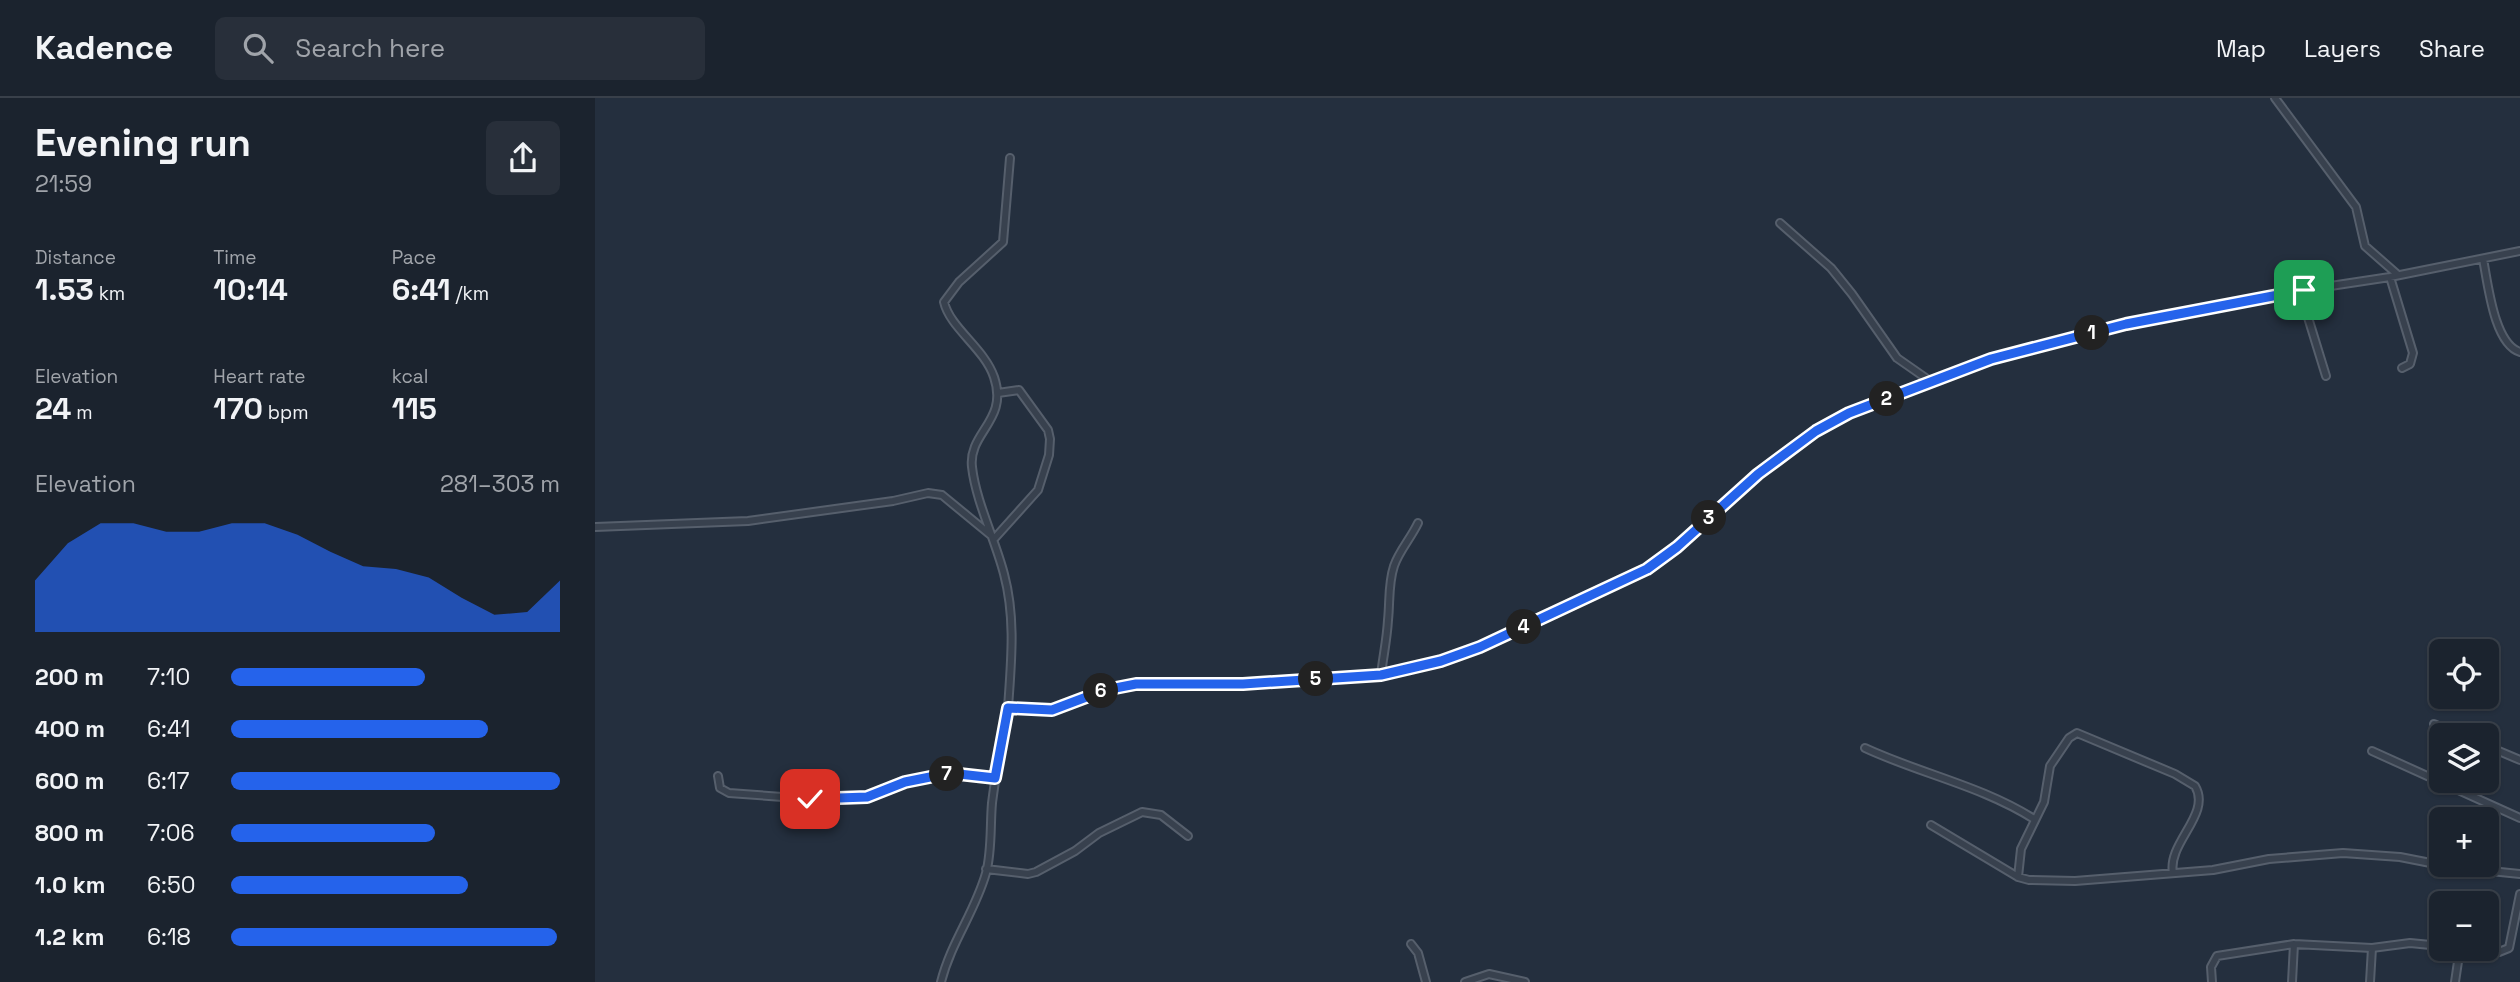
<!DOCTYPE html>
<html lang="en">
<head>
<meta charset="utf-8">
<style>
  body { margin:0; font-family:"Space Grotesk",sans-serif; background:#282f3a; color:#f1f3f6; height:100vh; display:flex; flex-direction:column; font-size:26px; white-space:nowrap }
  * { box-sizing:border-box; margin:0 }
  p { font-size:23px; color:#a0a4aa }
  .icon { flex:none; width:38px; height:38px; fill:none; stroke:currentColor; stroke-width:2; stroke-linecap:round; stroke-linejoin:round }
  .map { position:relative; flex:1; overflow:hidden }
  .sheet { display:flex; flex-direction:column; background:#1b232e; width:595px }
  .sheet>* { flex:none }
  .controls { position:absolute; left:1834px; top:541px; display:grid; gap:14px }
  .controls a { display:grid; place-items:center; width:70px; height:70px; border-radius:10px; background:#1b232e; box-shadow:0 2px 5px #0004,0 0 0 2px #39404a; font-size:35px }
  .pin { position:absolute; display:grid; place-items:center; width:60px; height:60px; color:#fff; margin:-30px; border-radius:14px; box-shadow:0 4px 10px #0006 }
  .km { position:absolute; width:35px; height:35px; margin:-18px; border-radius:50%; background:#222; color:#fff; font-size:19px; line-height:35px; text-align:center }
  .round { display:grid; place-items:center; flex:none; width:74px; height:74px; border-radius:10px; background:#282f3a }
  .summary { display:flex; align-items:center; justify-content:space-between; height:119px; padding:0 35px }
  h1 { font-size:38px; font-weight:700; line-height:52px }
  .metrics { display:grid; grid-template-columns:repeat(3,1fr); gap:10px; height:119px; padding:7px 35px }
  .metrics div { display:grid; align-content:center }
  .metrics b { font-size:30px; font-weight:700 }
  .metrics small { font-size:19px; font-weight:400 }
  .metrics p { font-size:19px }
  .chart { height:196px; padding:14px 35px }
  .chart p { display:flex; justify-content:space-between }
  .chart svg { width:100%; height:126px; margin-top:7px; fill:#2563eb; opacity:.7 }
  ul { padding:0 35px; list-style:none; font-size:23px }
  li { display:grid; grid-template-columns:112px 84px 1fr; align-items:center; height:52px }
  li i { height:18px; border-radius:9px; background:#2563eb }
  header { display:flex; align-items:center; gap:42px; box-sizing:border-box; height:98px; padding:0 35px; background:#1b232e; border-bottom:2px solid #39404a }
  header strong { font-size:33px }
  nav { display:flex; gap:38px; margin-inline-start:auto; font-size:24px }
  .search { width:490px; height:63px; background:#282f3a; display:flex; align-items:center; gap:18px; box-sizing:border-box; padding:0 24px; border-radius:10px; color:#a0a4aa; font-size:26px }
  main { display:flex; flex:1; min-height:0 }
  .map>svg:first-child { display:block }
</style>
</head>
<body>
<header>
<strong>Kadence</strong>
<div class="search"><svg class="icon" aria-label="search" viewBox="0 0 24 24"><circle cx="10" cy="10" r="6"/><path d="M15 15l6 6"/></svg>Search here</div>
<nav><a>Map</a><a>Layers</a><a>Share</a></nav>
</header>
<main>
<section class="sheet">
<div class="summary"><div><h1>Evening run</h1><p>21:59</p></div><a class="round"><svg class="icon" aria-label="share" viewBox="0 0 24 24"><path d="M12 15V3M7 8l5-5 5 5M5 13v7h14v-7"/></svg></a></div>
<div class="metrics">
<div><p>Distance</p><b>1.53<small> km</small></b></div>
<div><p>Time</p><b>10:14</b></div>
<div><p>Pace</p><b>6:41<small> /km</small></b></div>
</div>
<div class="metrics">
<div><p>Elevation</p><b>24<small> m</small></b></div>
<div><p>Heart rate</p><b>170<small> bpm</small></b></div>
<div><p>kcal</p><b>115</b></div>
</div>
<div class="chart"><p><span>Elevation</span>281–303 m</p>
<svg viewBox="0 0 160 44" preserveAspectRatio="none"><path d="M0 44V26L10 13L20 6L30 6L40 9L50 9L60 6L70 6L80 10L90 16L100 21L110 22L120 25L130 32L140 38L150 37L160 26V44z"/></svg>
</div>
<ul>
<li><b>200 m</b>7:10<i style="width:59%"></i></li>
<li><b>400 m</b>6:41<i style="width:78%"></i></li>
<li><b>600 m</b>6:17<i style="width:100%"></i></li>
<li><b>800 m</b>7:06<i style="width:62%"></i></li>
<li><b>1.0 km</b>6:50<i style="width:72%"></i></li>
<li><b>1.2 km</b>6:18<i style="width:99%"></i></li>
</ul>
</section>
<div class="map">
<svg width="1925" height="884" viewBox="0 0 1925 884">
  <rect width="100%" height="100%" fill="#242f3e"/>
  <g fill="none" stroke-linecap="round" stroke-linejoin="round">
    <defs>
      <path id="minor" d="M1680 0 1761 109 1770 148 1803 177
        M415 60 408 144 364 184 349 204C355 230 389 250 399 279 414 323 373 334 377 369 381 404 400 441 409 476 421 521 416 565 413 610L457 612 510 592 541 586H648L786 577 846 563 885 549 1052 471 1082 449 1163 376 1221 333 1254 315 1335 283 1396 261 1531 226 1709 192 1795 179 1925 153
        M1185 125 1236 170 1257 196 1302 260 1335 283
        M1888 161C1893 186 1899 246 1925 254
        M1795 179 1818 255 1815 266 1807 270
        M1709 192 1711 213 1731 278
        M0 429 153 423 298 403 333 395 347 397 398 439
        M399 441 443 392 454 357 455 341 453 332 424 292 403 295
        M786 577C788 559 792 541 793 522 795 504 793 486 799 468 804 453 816 440 823 425
        M1839 626 1865 637
        M1892 648 1925 662
        M1270 650C1326 676 1387 688 1439 721
        M1777 653 1925 720
        M123 678 125 690 134 695 215 701H256L272 699 311 684 354 675 400 680
        M1336 727 1423 779 1434 782 1480 783 1618 772 1674 761 1748 755 1805 759 1856 769 1925 776
        M391 771 433 776 441 774 480 753 504 735 547 714 566 717 593 738
        M1423 779 1426 751 1449 704 1455 668 1474 640 1482 635 1580 676 1600 688C1617 716 1572 745 1578 775
        M816 846 823 855 831 884
        M1866 850 1904 854 1914 850 1925 796
        M346 884C356 844 380 814 391 775 397 753 395 728 397 705 401 673 407 641 413 610
        M870 884 894 876 930 884
        M1617 884 1616 869 1622 858 1699 846 1777 850 1815 845 1846 848
        M1697 884 1699 846
        M1775 884 1777 850
        M1860 884 1865 850"/>
    </defs>
    <use href="#minor" stroke="#565f6c" stroke-width="10"/>
    <use href="#minor" stroke="#38414e" stroke-width="6"/>
  </g>
  <g fill="none" stroke-linecap="round" stroke-linejoin="round">
    <defs>
      <path id="route" d="M215 701 272 699 310 684 355 675 400 680 413 610 457 612 510 592 541 586H648L786 577 846 563 885 549 1052 471 1082 449 1163 376 1221 333 1254 315 1396 261 1531 226 1709 192"/>
    </defs>
    <use href="#route" stroke="#fff" stroke-width="14"/>
    <use href="#route" stroke="#2563eb" stroke-width="9"/>
  </g>
</svg>
<div class="controls">
<a><svg class="icon" aria-label="locate" viewBox="0 0 24 24"><circle cx="12" cy="12" r="6"/><path d="M12 2v4M12 18v4M2 12h4M18 12h4"/></svg></a>
<a><svg class="icon" aria-label="layers" viewBox="0 0 24 24"><path d="M12 4l9 5-9 5-9-5zM3 14l9 5 9-5"/></svg></a>
<a>+</a>
<a>−</a>
</div>
<div class="pin" style="left:1709px;top:192px;background:#1e9e55"><svg class="icon" aria-label="arrive" viewBox="0 0 24 24"><path d="M6 21V4h12l-3 4 3 4H6"/></svg></div>
<div class="pin" style="left:215px;top:701px;background:#d93025"><svg class="icon" aria-label="check" viewBox="0 0 24 24"><path d="M5 12l5 5 9-10"/></svg></div>
<b class="km" style="left:1497px;top:235px">1</b>
<b class="km" style="left:1292px;top:301px">2</b>
<b class="km" style="left:1114px;top:420px">3</b>
<b class="km" style="left:929px;top:529px">4</b>
<b class="km" style="left:721px;top:581px">5</b>
<b class="km" style="left:506px;top:593px">6</b>
<b class="km" style="left:352px;top:676px">7</b>
</div>
</main>
</body>
</html>
